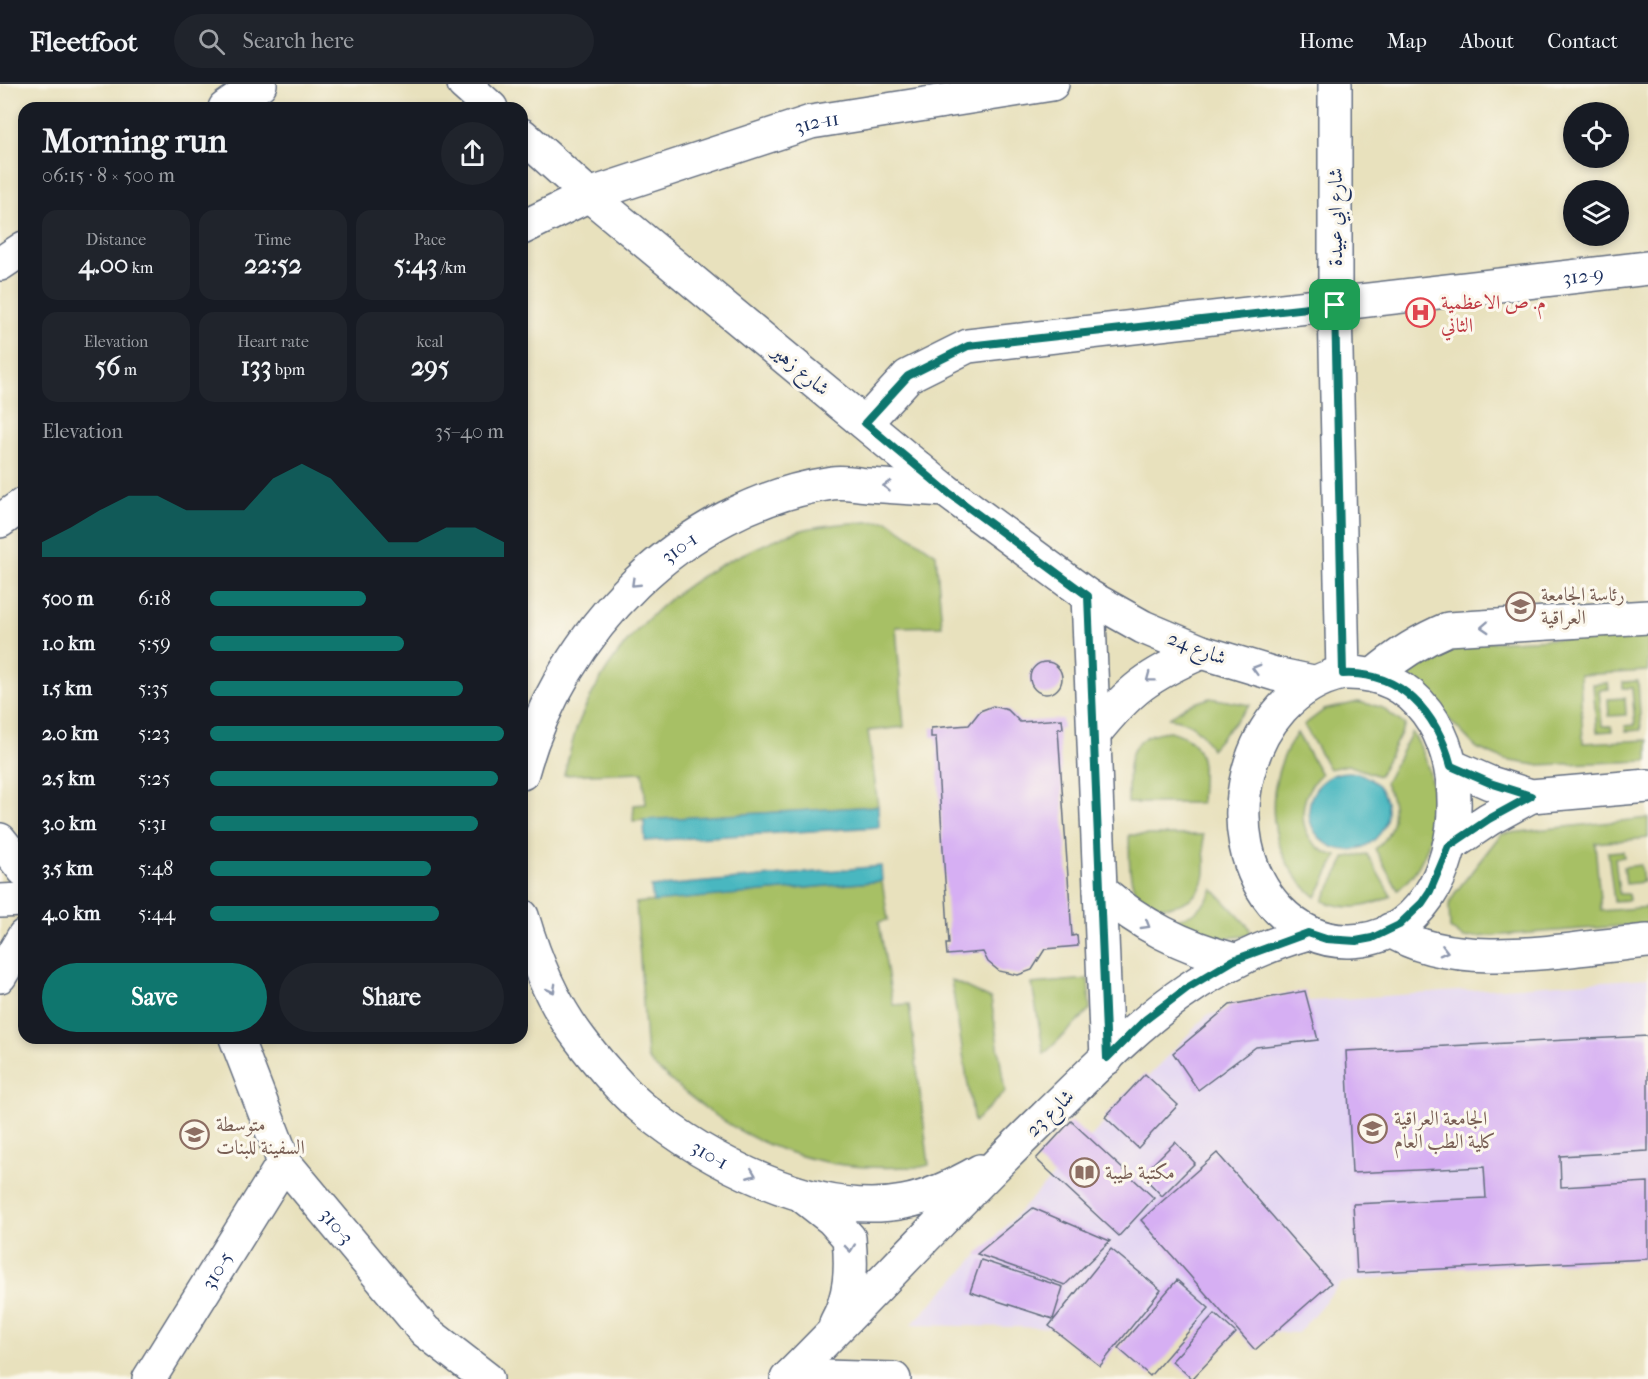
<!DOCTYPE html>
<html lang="en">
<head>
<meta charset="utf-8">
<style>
  body { margin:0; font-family:"IM FELL French Canon",Amiri,serif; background:#20242c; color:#f1f3f6; height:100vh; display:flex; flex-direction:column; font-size:22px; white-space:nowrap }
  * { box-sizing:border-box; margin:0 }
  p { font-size:20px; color:#9ea1a6 }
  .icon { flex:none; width:33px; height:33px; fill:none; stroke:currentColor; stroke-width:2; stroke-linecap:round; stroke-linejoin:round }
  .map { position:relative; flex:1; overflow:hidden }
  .details { position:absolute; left:18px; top:18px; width:510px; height:942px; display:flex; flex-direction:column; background:#171b24; border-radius:18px; box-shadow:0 3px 9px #0003 }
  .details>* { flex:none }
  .buttons { position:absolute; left:1563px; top:18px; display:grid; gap:12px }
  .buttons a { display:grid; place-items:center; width:66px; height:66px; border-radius:50%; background:#171b24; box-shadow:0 3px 9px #0003; font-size:30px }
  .pin { position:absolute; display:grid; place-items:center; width:51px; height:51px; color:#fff; margin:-26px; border-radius:12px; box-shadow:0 3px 9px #0006 }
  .round { display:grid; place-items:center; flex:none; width:63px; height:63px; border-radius:32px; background:#20242c }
  .overview { display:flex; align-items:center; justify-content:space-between; height:102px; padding:0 24px }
  h1 { font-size:33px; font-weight:700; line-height:45px }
  .figures { display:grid; grid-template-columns:repeat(3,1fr); gap:9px; height:102px; padding:6px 24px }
  .figures div { display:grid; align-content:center; border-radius:15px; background:#20242c; text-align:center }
  .figures b { font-size:26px; font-weight:700 }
  .figures small { font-size:16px; font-weight:400 }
  .figures p { font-size:16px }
  .chart { height:168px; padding:12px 24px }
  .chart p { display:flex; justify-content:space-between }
  .chart svg { width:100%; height:108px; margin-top:6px; fill:#0f766e; opacity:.7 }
  .cta { display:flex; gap:12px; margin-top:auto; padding:12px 24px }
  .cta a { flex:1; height:69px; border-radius:36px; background:#0f766e; color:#fff; font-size:24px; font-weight:700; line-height:69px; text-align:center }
  .cta a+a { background:#20242c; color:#f1f3f6 }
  ul { padding:0 24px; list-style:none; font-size:20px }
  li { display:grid; grid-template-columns:96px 72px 1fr; align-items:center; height:45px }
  li i { height:15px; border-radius:8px; background:#0f766e }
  header { display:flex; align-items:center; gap:36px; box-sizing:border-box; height:84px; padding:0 30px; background:#171b24; border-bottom:2px solid #363941 }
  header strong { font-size:28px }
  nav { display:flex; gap:33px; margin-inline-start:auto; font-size:21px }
  .search { width:420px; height:54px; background:#20242c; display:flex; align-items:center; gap:15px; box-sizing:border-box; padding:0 21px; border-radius:33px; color:#9ea1a6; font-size:22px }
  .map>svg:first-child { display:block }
</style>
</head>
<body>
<header>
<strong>Fleetfoot</strong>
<div class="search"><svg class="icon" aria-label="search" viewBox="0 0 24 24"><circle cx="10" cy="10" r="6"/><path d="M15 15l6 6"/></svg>Search here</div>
<nav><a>Home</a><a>Map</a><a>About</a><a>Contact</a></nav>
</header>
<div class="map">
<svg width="1648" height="1295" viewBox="0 0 1648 1295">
  <rect width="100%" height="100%" fill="#fbf7ec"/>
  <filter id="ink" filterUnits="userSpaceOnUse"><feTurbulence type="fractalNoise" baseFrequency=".0167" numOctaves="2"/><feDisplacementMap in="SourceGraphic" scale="12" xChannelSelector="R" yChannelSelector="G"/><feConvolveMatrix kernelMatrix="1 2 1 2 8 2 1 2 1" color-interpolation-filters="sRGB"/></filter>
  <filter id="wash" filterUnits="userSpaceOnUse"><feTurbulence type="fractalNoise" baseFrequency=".008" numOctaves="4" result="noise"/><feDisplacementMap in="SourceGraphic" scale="24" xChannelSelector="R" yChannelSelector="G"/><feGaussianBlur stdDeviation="1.35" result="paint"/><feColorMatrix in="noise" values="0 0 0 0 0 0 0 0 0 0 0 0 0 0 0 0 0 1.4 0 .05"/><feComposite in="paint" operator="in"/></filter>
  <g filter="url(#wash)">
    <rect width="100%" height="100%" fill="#e8e1bd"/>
    <path fill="#e2d4f3" d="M1648 894V1159L1341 1199 1298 1249 911 1241 1207 931 1267 920Z"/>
    <path fill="#a7c065" stroke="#617862" stroke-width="1.5" d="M888 437 936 470 942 542 896 543 904 643 868 647 878 722 633 737 634 721 646 720 643 688 564 691C569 673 572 655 579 638 611 560 671 502 747 468 767 459 790 448 811 444 836 439 863 438 888 437Z
      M1648 551V587L1580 591 1583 659 1648 656V677L1536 681 1505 676 1477 664 1405 590 1406 581 1438 560Z
      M1638 597 1641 646 1626 647 1625 642 1635 641 1632 604H1623V598Z
      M1608 599 1609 605 1599 606 1602 642H1611L1612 647 1597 648 1593 600Z
      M1210 614 1250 621 1211 665C1202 646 1190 637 1169 634L1186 622Z
      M1625 614 1626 631 1609 632 1608 615Z
      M1358 618 1381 623 1405 641 1379 692 1348 681 1329 685 1304 641 1324 626Z
      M1170 647C1210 657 1202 686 1201 719H1128C1129 682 1123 650 1170 647Z
      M1412 648C1442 694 1444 768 1398 806L1375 765C1397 748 1398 722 1385 699Z
      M1297 649 1321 690C1294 714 1296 763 1337 772L1316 813C1265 773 1261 700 1297 649Z
      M1648 734V754L1595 759 1601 827 1648 823V840L1463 854 1450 844 1449 821 1455 809 1501 750Z
      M1129 751H1203C1203 765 1208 785 1203 798 1193 828 1140 833 1132 798 1128 784 1130 766 1129 751Z
      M1623 767 1624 773 1615 774 1619 810H1628L1629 816 1614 817 1608 768Z
      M1367 770 1391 812C1368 824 1348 827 1323 817L1346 773Z
      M1641 781 1643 798 1626 800 1624 783Z
      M882 797 888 836 879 838 893 921 909 920 929 1081 921 1083C896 1083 869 1085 843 1081 762 1069 711 1034 652 980L647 974 636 819Z
      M1213 805 1249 843 1251 851 1213 856 1171 836C1192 833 1204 824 1213 805Z
      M1088 895 1090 926 1044 970 1032 900Z
      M951 896 991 915 1005 1008 974 1038Z"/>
    <path fill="#48b7c0" stroke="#32738f" stroke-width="1.5" d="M1309 727a39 39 0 1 1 78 0a39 39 0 1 1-78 0Z
      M878 722 879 743 645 757 644 736Z
      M881 782 882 797 653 818 651 803Z"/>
    <g id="blocks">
      <path fill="#d6aff3" d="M1030 594a16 16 0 1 1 32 0a16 16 0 1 1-32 0Z
        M993 622 1008 626 1020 638 1062 635 1063 644 1058 645 1072 852 1077 851 1078 862 1045 865 1032 886 1018 891 999 887 988 878 983 868 947 871 946 860H949L936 653H931V644L969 641 980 627Z
        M1305 907 1318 956 1256 963 1198 1006 1173 969 1230 921Z
        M1648 952V1067L1560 1072 1561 1103 1648 1098V1175L1357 1189 1353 1120 1486 1114 1484 1083 1352 1089 1346 967Z
        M1145 990 1178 1021 1138 1064 1105 1033Z
        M1071 1037 1154 1114 1119 1152 1036 1075Z
        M1175 1058 1195 1079 1162 1112 1142 1091Z
        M1217 1069 1331 1199 1255 1266 1141 1136Z
        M1033 1124 1110 1157 1065 1201 977 1170Z
        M1111 1165 1161 1206 1100 1282 1049 1242Z
        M981 1176 1063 1203 1053 1235 970 1208Z
        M1177 1196 1209 1224 1150 1292 1118 1264Z
        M1215 1230 1236 1249 1192 1295 1172 1277Z"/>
    </g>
  </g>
  <g filter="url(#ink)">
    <use href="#blocks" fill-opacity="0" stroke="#636d7f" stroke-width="1.5"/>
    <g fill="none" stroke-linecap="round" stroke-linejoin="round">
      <defs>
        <g id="minor">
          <path d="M464 0 491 24"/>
          <path d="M1335 0V221L1343 589"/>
          <path d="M225 24 260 0"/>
          <path d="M522 51 589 111 945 406 1088 512 1143 543 1202 568 1275 590 1313 598"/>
          <path id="s1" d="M522 144 589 111 811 38 1052 0"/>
          <path d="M0 180 24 164"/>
          <path id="s2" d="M865 339 908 292 968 262 1648 184"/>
          <path d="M0 437 24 420"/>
          <path d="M1088 512 1107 974"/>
          <path d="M1343 589C1493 583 1487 854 1350 857 1321 858 1297 845 1278 825 1211 754 1244 610 1343 589Z"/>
          <path d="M1374 591C1397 571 1419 557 1448 545L1648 533"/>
          <path d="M1094 650C1130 605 1149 591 1202 568"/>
          <path d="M1451 682 1490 699 1531 712 1648 702"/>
          <path id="s3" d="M522 689C561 548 683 421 832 399 843 397 856 400 868 401 894 403 920 404 945 406"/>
          <path d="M0 756 24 786"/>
          <path d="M1449 762 1489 735 1531 712"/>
          <path d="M1100 806C1141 841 1182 862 1234 876"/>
          <path d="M0 817 24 816"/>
          <path id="s4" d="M522 832C534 873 553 920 580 955 594 974 623 1008 641 1023 706 1077 817 1135 904 1118 931 1113 957 1100 980 1087"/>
          <path d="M1390 846C1454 890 1573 864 1648 857"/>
          <path d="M0 892 24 852"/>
          <path id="s5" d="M236 954 284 1078 425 1247 487 1295"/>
          <path d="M804 1113 832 1135 849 1154C852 1185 851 1212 836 1239"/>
          <path d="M790 1292 894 1295"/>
          <path id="s6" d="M149 1295 284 1078"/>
          <path d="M787 1295C874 1208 957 1118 1045 1033 1131 950 1188 884 1308 849"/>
        </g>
      </defs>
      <use href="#minor" stroke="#636d7f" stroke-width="36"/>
      <use href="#minor" stroke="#fff" stroke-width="33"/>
    </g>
    <defs><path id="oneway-chevron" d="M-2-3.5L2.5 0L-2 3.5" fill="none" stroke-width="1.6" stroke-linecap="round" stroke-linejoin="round" transform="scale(1.5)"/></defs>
    <g stroke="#8d97ae">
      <use href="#oneway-chevron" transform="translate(887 402) rotate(-176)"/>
      <use href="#oneway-chevron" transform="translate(635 499) rotate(136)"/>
      <use href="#oneway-chevron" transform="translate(1485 543) rotate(177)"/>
      <use href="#oneway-chevron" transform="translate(1256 585) rotate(-164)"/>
      <use href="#oneway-chevron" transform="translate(1150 594) rotate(143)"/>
      <use href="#oneway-chevron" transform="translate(1146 841) rotate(31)"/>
      <use href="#oneway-chevron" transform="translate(1444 867) rotate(14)"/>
      <use href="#oneway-chevron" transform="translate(552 905) rotate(61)"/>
      <use href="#oneway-chevron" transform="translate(752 1090) rotate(22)"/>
      <use href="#oneway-chevron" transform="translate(850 1164) rotate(84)"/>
    </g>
  </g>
  <g fill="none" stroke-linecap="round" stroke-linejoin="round" filter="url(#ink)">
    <defs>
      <path id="route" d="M1335 221 1343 590C1401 587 1437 629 1451 682L1490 699 1531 712 1489 735 1449 762 1430 807 1422 819 1399 841 1372 854 1356 857 1326 855 1308 849 1234 876 1187 904 1145 936 1107 974 1088 512 945 406 865 339 908 292 968 262Z"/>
    </defs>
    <use href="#route" stroke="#fff" stroke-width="12"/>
    <use href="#route" stroke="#0f766e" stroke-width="8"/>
  </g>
  <defs>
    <symbol id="hospital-ring" viewBox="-11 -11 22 22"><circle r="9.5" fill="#fbf7ec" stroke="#e0444e" stroke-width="1.5"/><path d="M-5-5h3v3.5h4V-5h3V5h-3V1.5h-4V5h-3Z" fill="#e0444e"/></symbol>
    <symbol id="university-ring" viewBox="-11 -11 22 22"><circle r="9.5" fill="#fbf7ec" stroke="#8d6e63" stroke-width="1.5"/><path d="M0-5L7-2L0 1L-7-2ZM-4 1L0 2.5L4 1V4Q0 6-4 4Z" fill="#8d6e63"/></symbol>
    <symbol id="school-ring" viewBox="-11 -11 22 22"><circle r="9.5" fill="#fbf7ec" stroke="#8d6e63" stroke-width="1.5"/><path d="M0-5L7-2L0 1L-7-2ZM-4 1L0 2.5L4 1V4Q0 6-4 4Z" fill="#8d6e63"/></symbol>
    <symbol id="library-ring" viewBox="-11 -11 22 22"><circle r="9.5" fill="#fbf7ec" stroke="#8d6e63" stroke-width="1.5"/><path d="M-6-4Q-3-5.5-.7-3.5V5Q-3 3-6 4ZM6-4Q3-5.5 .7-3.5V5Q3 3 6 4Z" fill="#8d6e63"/></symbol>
  </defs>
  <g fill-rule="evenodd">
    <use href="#hospital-ring" x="1404" y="212" width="33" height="33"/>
    <use href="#university-ring" x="1504" y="506" width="33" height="33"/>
    <use href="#university-ring" x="1356" y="1028" width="33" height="33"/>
    <use href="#school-ring" x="178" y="1034" width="33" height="33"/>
    <use href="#library-ring" x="1068" y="1072" width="33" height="33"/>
  </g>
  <g text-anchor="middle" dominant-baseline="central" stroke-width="6" stroke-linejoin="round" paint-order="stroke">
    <g font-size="20" fill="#1b2f5e" stroke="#fbf7ec">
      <text stroke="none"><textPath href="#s1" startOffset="314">312-11</textPath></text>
      <text transform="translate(1335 133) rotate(-90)">شارع ابي عبيدة</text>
      <text stroke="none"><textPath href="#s2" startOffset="750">312-9</textPath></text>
      <text transform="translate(801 286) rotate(40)">شارع زهير</text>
      <text stroke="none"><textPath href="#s3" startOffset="280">310-1</textPath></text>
      <text transform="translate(1197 564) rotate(21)">شارع 24</text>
      <text transform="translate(1050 1029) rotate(-44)">شارع 23</text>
      <text stroke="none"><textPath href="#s4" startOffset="312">310-1</textPath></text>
      <text stroke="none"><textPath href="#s5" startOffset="216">310-3</textPath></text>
      <text stroke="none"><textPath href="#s6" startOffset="128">310-5</textPath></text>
    </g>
    <g font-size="20" fill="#be3a42" stroke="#fbf7ec" text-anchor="start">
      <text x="1441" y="218">م. ص الاعظمية<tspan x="1441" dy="23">الثاني</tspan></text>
    </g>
    <g font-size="20" fill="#785e54" stroke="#fbf7ec" text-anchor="start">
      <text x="1541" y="510">رئاسة الجامعة<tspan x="1541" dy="23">العراقية</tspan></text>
      <text x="1394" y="1034">الجامعة العراقية<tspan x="1394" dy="23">كلية الطب العام</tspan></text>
      <text x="216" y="1040">متوسطة<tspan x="216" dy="23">السفينة للبنات</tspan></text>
      <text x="1105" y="1088">مكتبة طيبة</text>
    </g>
  </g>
</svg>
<div class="buttons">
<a><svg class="icon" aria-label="locate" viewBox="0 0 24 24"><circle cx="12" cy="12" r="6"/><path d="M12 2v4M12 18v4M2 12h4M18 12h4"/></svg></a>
<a><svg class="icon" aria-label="layers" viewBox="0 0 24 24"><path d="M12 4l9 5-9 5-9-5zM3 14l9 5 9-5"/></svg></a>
</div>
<div class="pin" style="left:1335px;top:221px;background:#1e9e55"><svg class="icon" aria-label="arrive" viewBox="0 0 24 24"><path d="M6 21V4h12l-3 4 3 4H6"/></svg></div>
<section class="details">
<div class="overview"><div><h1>Morning run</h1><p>06:15 · 8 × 500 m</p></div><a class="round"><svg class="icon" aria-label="share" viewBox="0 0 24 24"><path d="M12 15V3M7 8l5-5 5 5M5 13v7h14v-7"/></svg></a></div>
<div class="figures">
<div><p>Distance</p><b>4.00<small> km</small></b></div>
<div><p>Time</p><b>22:52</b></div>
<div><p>Pace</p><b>5:43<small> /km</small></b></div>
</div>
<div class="figures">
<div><p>Elevation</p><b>56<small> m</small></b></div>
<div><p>Heart rate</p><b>133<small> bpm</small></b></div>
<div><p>kcal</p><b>295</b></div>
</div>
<div class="chart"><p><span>Elevation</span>35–40 m</p>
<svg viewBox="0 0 160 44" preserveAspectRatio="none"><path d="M0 44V38L10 32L20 25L30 19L40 19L50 25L60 25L70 25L80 12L90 6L100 12L110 25L120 38L130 38L140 32L150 32L160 38V44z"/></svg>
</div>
<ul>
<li><b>500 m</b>6:18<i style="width:53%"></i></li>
<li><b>1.0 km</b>5:59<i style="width:66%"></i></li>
<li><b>1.5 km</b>5:35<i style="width:86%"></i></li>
<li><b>2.0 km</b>5:23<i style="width:100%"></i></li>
<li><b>2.5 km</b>5:25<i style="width:98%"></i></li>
<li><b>3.0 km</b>5:31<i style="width:91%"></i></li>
<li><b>3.5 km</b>5:48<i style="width:75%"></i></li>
<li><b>4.0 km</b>5:44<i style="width:78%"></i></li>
</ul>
<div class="cta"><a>Save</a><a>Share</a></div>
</section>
</div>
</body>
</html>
